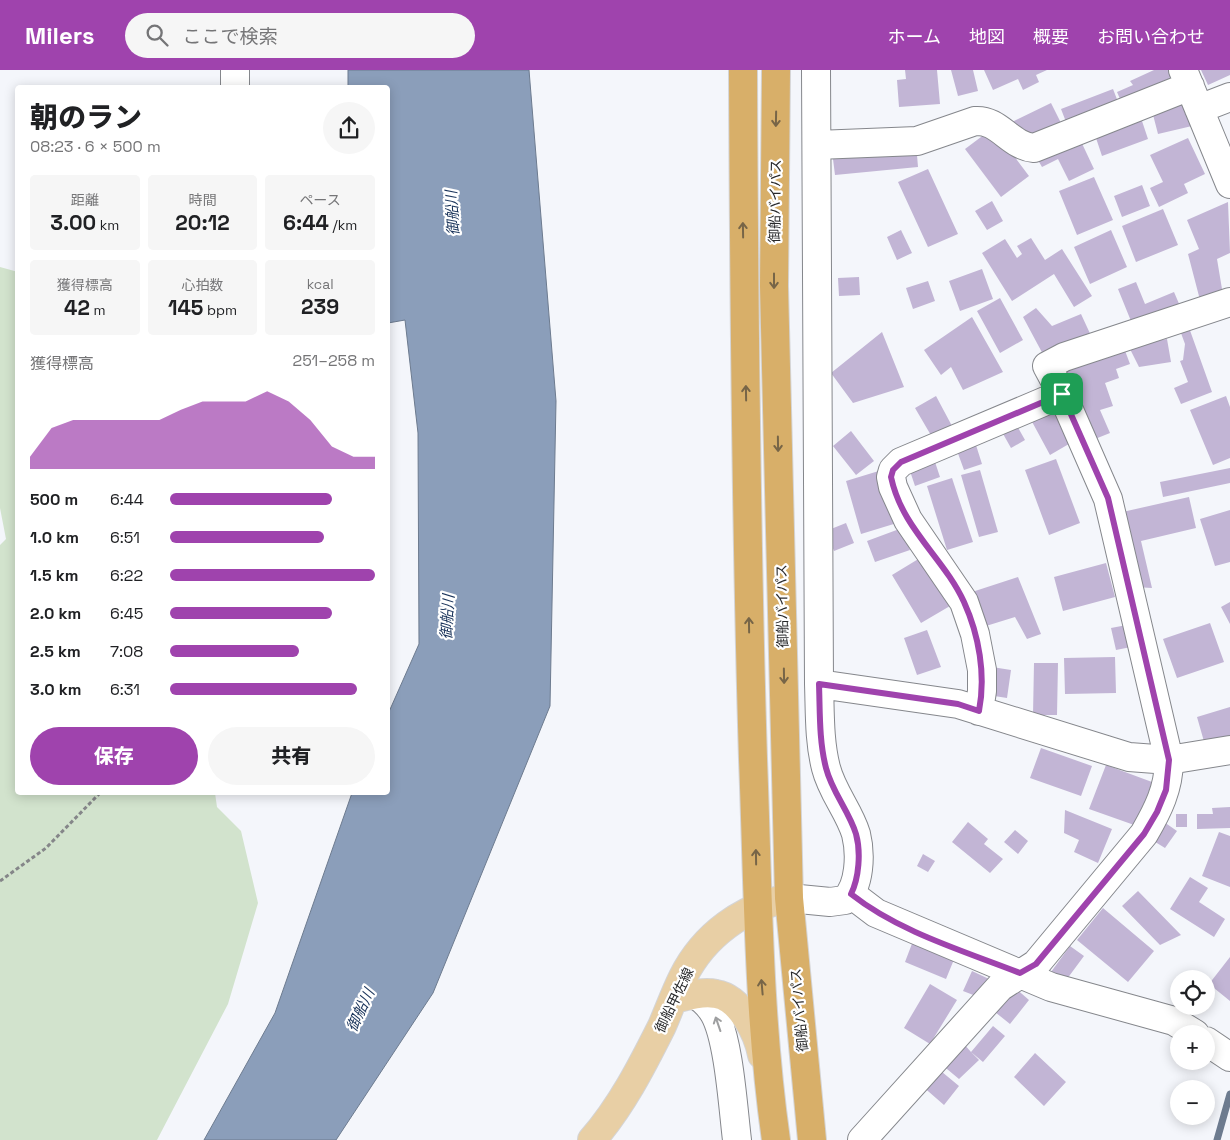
<!DOCTYPE html>
<html lang="ja">
<head>
<meta charset="utf-8">
<style>
  body { margin:0; font-family:"Space Grotesk","Noto Sans JP",sans-serif; background:#f6f6f6; color:#202124; height:100vh; display:flex; flex-direction:column; font-size:19px; white-space:nowrap }
  * { box-sizing:border-box; margin:0 }
  p { font-size:16px; color:#757577 }
  .icon { flex:none; width:28px; height:28px; fill:none; stroke:currentColor; stroke-width:2; stroke-linecap:round; stroke-linejoin:round }
  .map { position:relative; flex:1; overflow:hidden }
  .panel { position:absolute; left:15px; top:15px; width:375px; height:710px; display:flex; flex-direction:column; background:#fff; border-radius:5px; box-shadow:0 2px 12px #0003 }
  .panel>* { flex:none }
  .fabs { position:absolute; left:1170px; top:900px; display:grid; gap:10px }
  .fabs a { display:grid; place-items:center; width:45px; height:45px; border-radius:50%; background:#fff; box-shadow:0 2px 12px #0003; font-size:25px }
  .pin { position:absolute; display:grid; place-items:center; width:42px; height:42px; color:#fff; margin:-21px; border-radius:10px; box-shadow:0 2px 8px #0006 }
  .round { display:grid; place-items:center; flex:none; width:52px; height:52px; border-radius:26px; background:#f6f6f6 }
  .overview { display:flex; align-items:center; justify-content:space-between; height:85px; padding:0 15px }
  h1 { font-size:28px; font-weight:800; line-height:38px }
  .figures { display:grid; grid-template-columns:repeat(3,1fr); gap:8px; height:85px; padding:5px 15px }
  .figures div { display:grid; align-content:center; border-radius:5px; background:#f6f6f6; text-align:center }
  .figures b { font-size:21px; font-weight:800 }
  .figures small { font-size:14px; font-weight:400 }
  .figures p { font-size:14px }
  .chart { height:140px; padding:10px 15px }
  .chart p { display:flex; justify-content:space-between }
  .chart svg { width:100%; height:90px; margin-top:5px; fill:#9f43ad; opacity:.7 }
  .button { display:flex; gap:10px; margin-top:auto; padding:10px 15px }
  .button a { flex:1; height:58px; border-radius:30px; background:#9f43ad; color:#fff; font-size:20px; font-weight:800; line-height:58px; text-align:center }
  .button a+a { background:#f6f6f6; color:#202124 }
  ul { padding:0 15px; list-style:none; font-size:16px }
  li { display:grid; grid-template-columns:80px 60px 1fr; align-items:center; height:38px }
  li i { height:12px; border-radius:6px; background:#9f43ad }
  header { display:flex; align-items:center; gap:30px; box-sizing:border-box; height:70px; padding:0 25px; background:#9f43ad; color:#fff }
  header strong { font-size:24px }
  nav { display:flex; gap:28px; margin-inline-start:auto; font-size:18px }
  .search { width:350px; height:45px; background:#f6f6f6; display:flex; align-items:center; gap:12px; box-sizing:border-box; padding:0 18px; border-radius:28px; color:#757577; font-size:19px }
  .map>svg:first-child { display:block }
</style>
</head>
<body>
<header>
<strong>Milers</strong>
<div class="search"><svg class="icon" aria-label="search" viewBox="0 0 24 24"><circle cx="10" cy="10" r="6"/><path d="M15 15l6 6"/></svg>ここで検索</div>
<nav><a>ホーム</a><a>地図</a><a>概要</a><a>お問い合わせ</a></nav>
</header>
<div class="map">
<svg width="1230" height="1070" viewBox="0 0 1230 1070">
  <rect width="100%" height="100%" fill="#f4f6fb"/>
  <path fill="#d2e3cd" d="M0 197 18 202V722L215 723 217 737 241 761 258 833 228 934 157 1070H0V475L6 469 0 438Z"/>
  <path fill="#8b9eba" stroke="#6d7b8f" d="M348 0H529L556 331 550 636 433 923 336 1070H204L275 943 352 723 388 722V644L419 574 418 363 405 250 388 253V18L348 17Z"/>
  <g fill="none" stroke-linecap="round" stroke-linejoin="round">
    <path stroke="#6d7b8f" stroke-width="7" d="M1217 1070 1230 1024"/>
  </g>
  <path fill="#c2b5d5" d="M905 0H937L940 34 899 37 897 10 906 9Z
    M951 0H973L978 21 958 26Z
    M984 0H1047L1036 5 1039 12 1023 20 1018 9 993 20Z
    M1154 0H1175L1180 11 1124 38 1117 22 1133 15 1130 11Z
    M1201 0H1230V5L1208 15Z
    M1113 19 1120 37 1068 57 1061 39Z
    M1185 29 1192 56 1158 64 1151 37Z
    M1051 33 1063 57 1029 74 1010 53Z
    M1140 45 1148 69 1102 86 1094 62Z
    M993 58 1029 106 1001 127 965 79Z
    M1078 65 1094 99 1069 111 1058 89 1042 97 1035 85Z
    M1188 68 1205 104 1184 114 1188 123 1159 137 1150 118 1163 112 1150 85Z
    M916 73 918 97 835 105 832 81Z
    M928 99 958 164 928 177 898 112Z
    M1094 107 1113 150 1077 165 1059 121Z
    M1142 115 1150 136 1122 147 1114 126Z
    M992 131 1003 151 987 160 975 141Z
    M1228 132 1230 183 1217 189 1223 225 1200 230 1188 184 1199 179 1187 150Z
    M1163 139 1178 175 1136 192 1122 156Z
    M901 160 912 183 897 190 887 167Z
    M1111 160 1127 197 1090 214 1074 177Z
    M1031 168 1045 190 1062 179 1092 226 1074 237 1054 204 1012 231 982 183 1005 169 1017 188 1022 184 1017 176Z
    M982 199 993 229 960 241 949 211Z
    M859 207 860 225 839 226 838 208Z
    M928 211 935 231 913 239 906 218Z
    M1136 212 1145 234 1174 222 1180 236 1133 256 1118 219Z
    M1000 228 1023 270 1000 283 977 241Z
    M1036 238 1052 256 1081 244 1093 270 1045 288 1023 247Z
    M972 247 1003 302 963 320 951 297 941 305 924 280Z
    M1187 252 1212 322 1181 334 1174 318 1188 312 1180 291 1183 290 1185 274 1178 255Z
    M882 262 904 317 853 333 831 303Z
    M1167 269 1171 292 1139 297 1128 275Z
    M1124 278 1130 294 1116 299 1119 308 1105 313 1113 336 1100 340 1110 363 1090 371 1057 294Z
    M936 326 952 356 932 367 915 338Z
    M1226 326 1230 337V388L1213 395 1190 340Z
    M1059 334 1074 371 1050 385 1030 348Z
    M1016 354 1025 370 1011 378 1002 362Z
    M851 361 874 391 856 405 833 376Z
    M975 372 982 394 964 400 956 378Z
    M1056 389 1080 453 1049 465 1025 400Z
    M935 392 940 407 915 416 910 401Z
    M1230 398V413L1163 427 1160 412Z
    M882 400 897 453 861 464 846 411Z
    M980 400 998 462 979 467 961 405Z
    M952 408 973 472 947 480 927 416Z
    M1189 427 1196 458 1141 471 1152 518 1135 517 1118 443Z
    M1230 440V492L1215 496 1200 449Z
    M846 453 854 473 834 481 826 461Z
    M902 458 910 480 875 492 867 471Z
    M920 488 950 536 921 553 892 505Z
    M1106 493 1115 527 1063 541 1054 507Z
    M1018 507 1041 564 1027 569 1015 547 986 556 972 522Z
    M1230 532V554L1221 537Z
    M1210 553 1224 592 1177 608 1163 569Z
    M1132 554 1136 576 1116 580 1111 558Z
    M927 560 941 597 917 605 904 568Z
    M1115 587 1116 623 1065 624 1064 588Z
    M1034 593H1058L1057 645H1033Z
    M992 597 1011 600 1007 628 988 625Z
    M1230 637V668L1205 675 1197 647Z
    M1041 678 1092 696 1081 726 1030 708Z
    M1106 695 1152 712 1137 756 1089 739Z
    M1230 737V758L1197 759V744H1213L1212 738Z
    M1065 740 1112 759 1098 793 1074 782 1079 770 1064 763Z
    M1176 744H1187V757H1176Z
    M968 752 988 769 984 774 1003 789 990 803 952 772Z
    M1164 752 1177 761 1165 778 1152 770Z
    M1015 760 1028 771 1018 784 1004 772Z
    M1219 762 1230 766V817L1202 806Z
    M923 784 935 791 928 802 917 796Z
    M1190 807 1208 818 1199 832 1225 849 1214 867 1170 839Z
    M1138 821 1181 865 1160 875 1122 836Z
    M1103 838 1154 881 1128 912 1077 870Z
    M913 871 955 887 946 909 905 892Z
    M1070 876 1084 886 1064 913 1051 902Z
    M1230 887V931L1209 914Z
    M972 901 989 909 981 928 963 921Z
    M930 914 957 930 930 974 904 958Z
    M1015 918 1029 930 1010 954 995 942Z
    M993 956 1005 966 983 992 971 982 979 990 959 1009 941 994 963 973 971 982Z
    M1035 983 1066 1012 1044 1036 1014 1007Z
    M936 997 959 1016 944 1035 921 1015Z"/>
  <g fill="none" stroke-linecap="round" stroke-linejoin="round">
    <defs>
      <path id="minor" d="M1183 0 1230 114
        M235 18V0
        M1199 39 1230 27
        M817 75 917 71 975 51C999 49 1010 76 1034 78L1190 16
        M819 614 958 634 1129 687 1169 690 1230 680
        M979 641 982 621V600L975 564 964 532 908 450 893 417 891 407 893 400 901 392 1062 324
        M851 824 876 843 1051 917 1174 951 1195 964
        M789 828 830 832 845 830C860 816 861 784 856 764 849 741 832 722 826 698 819 671 820 642 819 614L816 0
        M694 924C702 928 709 935 714 943 729 969 733 1038 737 1070
        M1206 971 1230 987
        M862 1070 1000 917 1036 894 1144 764C1158 740 1169 718 1169 690L1108 429 1062 324 1047 296 1064 287 1230 232"/>
      <path id="major" d="M674 929C687 926 702 921 716 924 741 928 758 964 762 985
        M592 1070C621 1037 642 996 662 956 669 940 675 923 683 907 704 865 743 837 789 828"/>
      <path id="highway" d="M743 0C744 230 746 459 753 689 758 816 758 944 776 1070
        M776 0 774 216 789 828 812 1070"/>
    </defs>
    <use href="#minor" stroke="#85878c" stroke-width="30"/>
    <use href="#major" stroke="#d4d4d5" stroke-width="30"/>
    <use href="#highway" stroke="#d4d4d5" stroke-width="30"/>
    <path stroke="#858689" stroke-width="3" stroke-dasharray="4 2.5" stroke-linecap="butt" d="M0 811 46 778 101 722"/>
    <use href="#minor" stroke="#fff" stroke-width="28"/>
    <use href="#major" stroke="#e8cfa5" stroke-width="28"/>
    <use href="#highway" stroke="#d8af69" stroke-width="28"/>
  </g>
  <defs><path id="oneway-shaft" d="M-6 0H5M1.5-3L5.5 0L1.5 3" fill="none" stroke-width="1.6" stroke-linecap="round" stroke-linejoin="round" transform="scale(1.25)"/></defs>
  <g stroke="#776547">
    <use href="#oneway-shaft" transform="translate(776 49) rotate(91)"/>
    <use href="#oneway-shaft" transform="translate(743 160) rotate(-91)"/>
    <use href="#oneway-shaft" transform="translate(774 211) rotate(90)"/>
    <use href="#oneway-shaft" transform="translate(746 323) rotate(-91)"/>
    <use href="#oneway-shaft" transform="translate(778 374) rotate(89)"/>
    <use href="#oneway-shaft" transform="translate(749 555) rotate(-91)"/>
    <use href="#oneway-shaft" transform="translate(784 606) rotate(89)"/>
    <use href="#oneway-shaft" transform="translate(756 787) rotate(-91)"/>
    <use href="#oneway-shaft" transform="translate(762 917) rotate(-95)"/>
  </g>
  <use stroke="#9e9fa0" href="#oneway-shaft" transform="translate(718 954) rotate(-109)"/>
  <g fill="none" stroke-linecap="round" stroke-linejoin="round">
    <defs>
      <path id="route" d="M1062 324 1108 428 1169 690 1166 720 1157 742 1144 764 1036 894 1020 903C964 881 899 862 851 824 859 808 861 782 856 764 849 741 832 722 826 698 819 671 820 642 819 614L958 634 979 641C986 605 979 565 964 532 944 488 902 459 891 407L893 400 901 392Z"/>
    </defs>
    <use href="#route" stroke="#fff" stroke-width="10"/>
    <use href="#route" stroke="#9f43ad" stroke-width="6"/>
  </g>
  <g text-anchor="middle" dominant-baseline="central" stroke-width="4.5" stroke-linejoin="round" paint-order="stroke">
    <g font-size="14" fill="#28292b" stroke="#fff">
      <text transform="translate(775 131) rotate(-89)">御船バイパス</text>
      <text transform="translate(782 536) rotate(-91)">御船バイパス</text>
      <text transform="translate(674 930) rotate(-64)">御船甲佐線</text>
      <text transform="translate(799 940) rotate(-95)">御船バイパス</text>
    </g>
    <g font-size="15" font-style="italic" fill="#19335a" stroke="#fff">
      <text transform="translate(452 143) rotate(-93)">御船川</text>
      <text transform="translate(447 547) rotate(-87)">御船川</text>
      <text transform="translate(360 940) rotate(-65)">御船川</text>
    </g>
  </g>
</svg>
<div class="fabs">
<a><svg class="icon" aria-label="locate" viewBox="0 0 24 24"><circle cx="12" cy="12" r="6"/><path d="M12 2v4M12 18v4M2 12h4M18 12h4"/></svg></a>
<a>+</a>
<a>−</a>
</div>
<div class="pin" style="left:1062px;top:324px;background:#1e9e55"><svg class="icon" aria-label="arrive" viewBox="0 0 24 24"><path d="M6 21V4h12l-3 4 3 4H6"/></svg></div>
<section class="panel">
<div class="overview"><div><h1>朝のラン</h1><p>08:23 · 6 × 500 m</p></div><a class="round"><svg class="icon" aria-label="share" viewBox="0 0 24 24"><path d="M12 15V3M7 8l5-5 5 5M5 13v7h14v-7"/></svg></a></div>
<div class="figures">
<div><p>距離</p><b>3.00<small> km</small></b></div>
<div><p>時間</p><b>20:12</b></div>
<div><p>ペース</p><b>6:44<small> /km</small></b></div>
</div>
<div class="figures">
<div><p>獲得標高</p><b>42<small> m</small></b></div>
<div><p>心拍数</p><b>145<small> bpm</small></b></div>
<div><p>kcal</p><b>239</b></div>
</div>
<div class="chart"><p><span>獲得標高</span>251–258 m</p>
<svg viewBox="0 0 160 44" preserveAspectRatio="none"><path d="M0 44V38L10 24L20 20L30 20L40 20L50 20L60 20L70 15L80 11L90 11L100 11L110 6L120 11L130 20L140 33L150 38L160 38V44z"/></svg>
</div>
<ul>
<li><b>500 m</b>6:44<i style="width:79%"></i></li>
<li><b>1.0 km</b>6:51<i style="width:75%"></i></li>
<li><b>1.5 km</b>6:22<i style="width:100%"></i></li>
<li><b>2.0 km</b>6:45<i style="width:79%"></i></li>
<li><b>2.5 km</b>7:08<i style="width:63%"></i></li>
<li><b>3.0 km</b>6:31<i style="width:91%"></i></li>
</ul>
<div class="button"><a>保存</a><a>共有</a></div>
</section>
</div>
</body>
</html>
